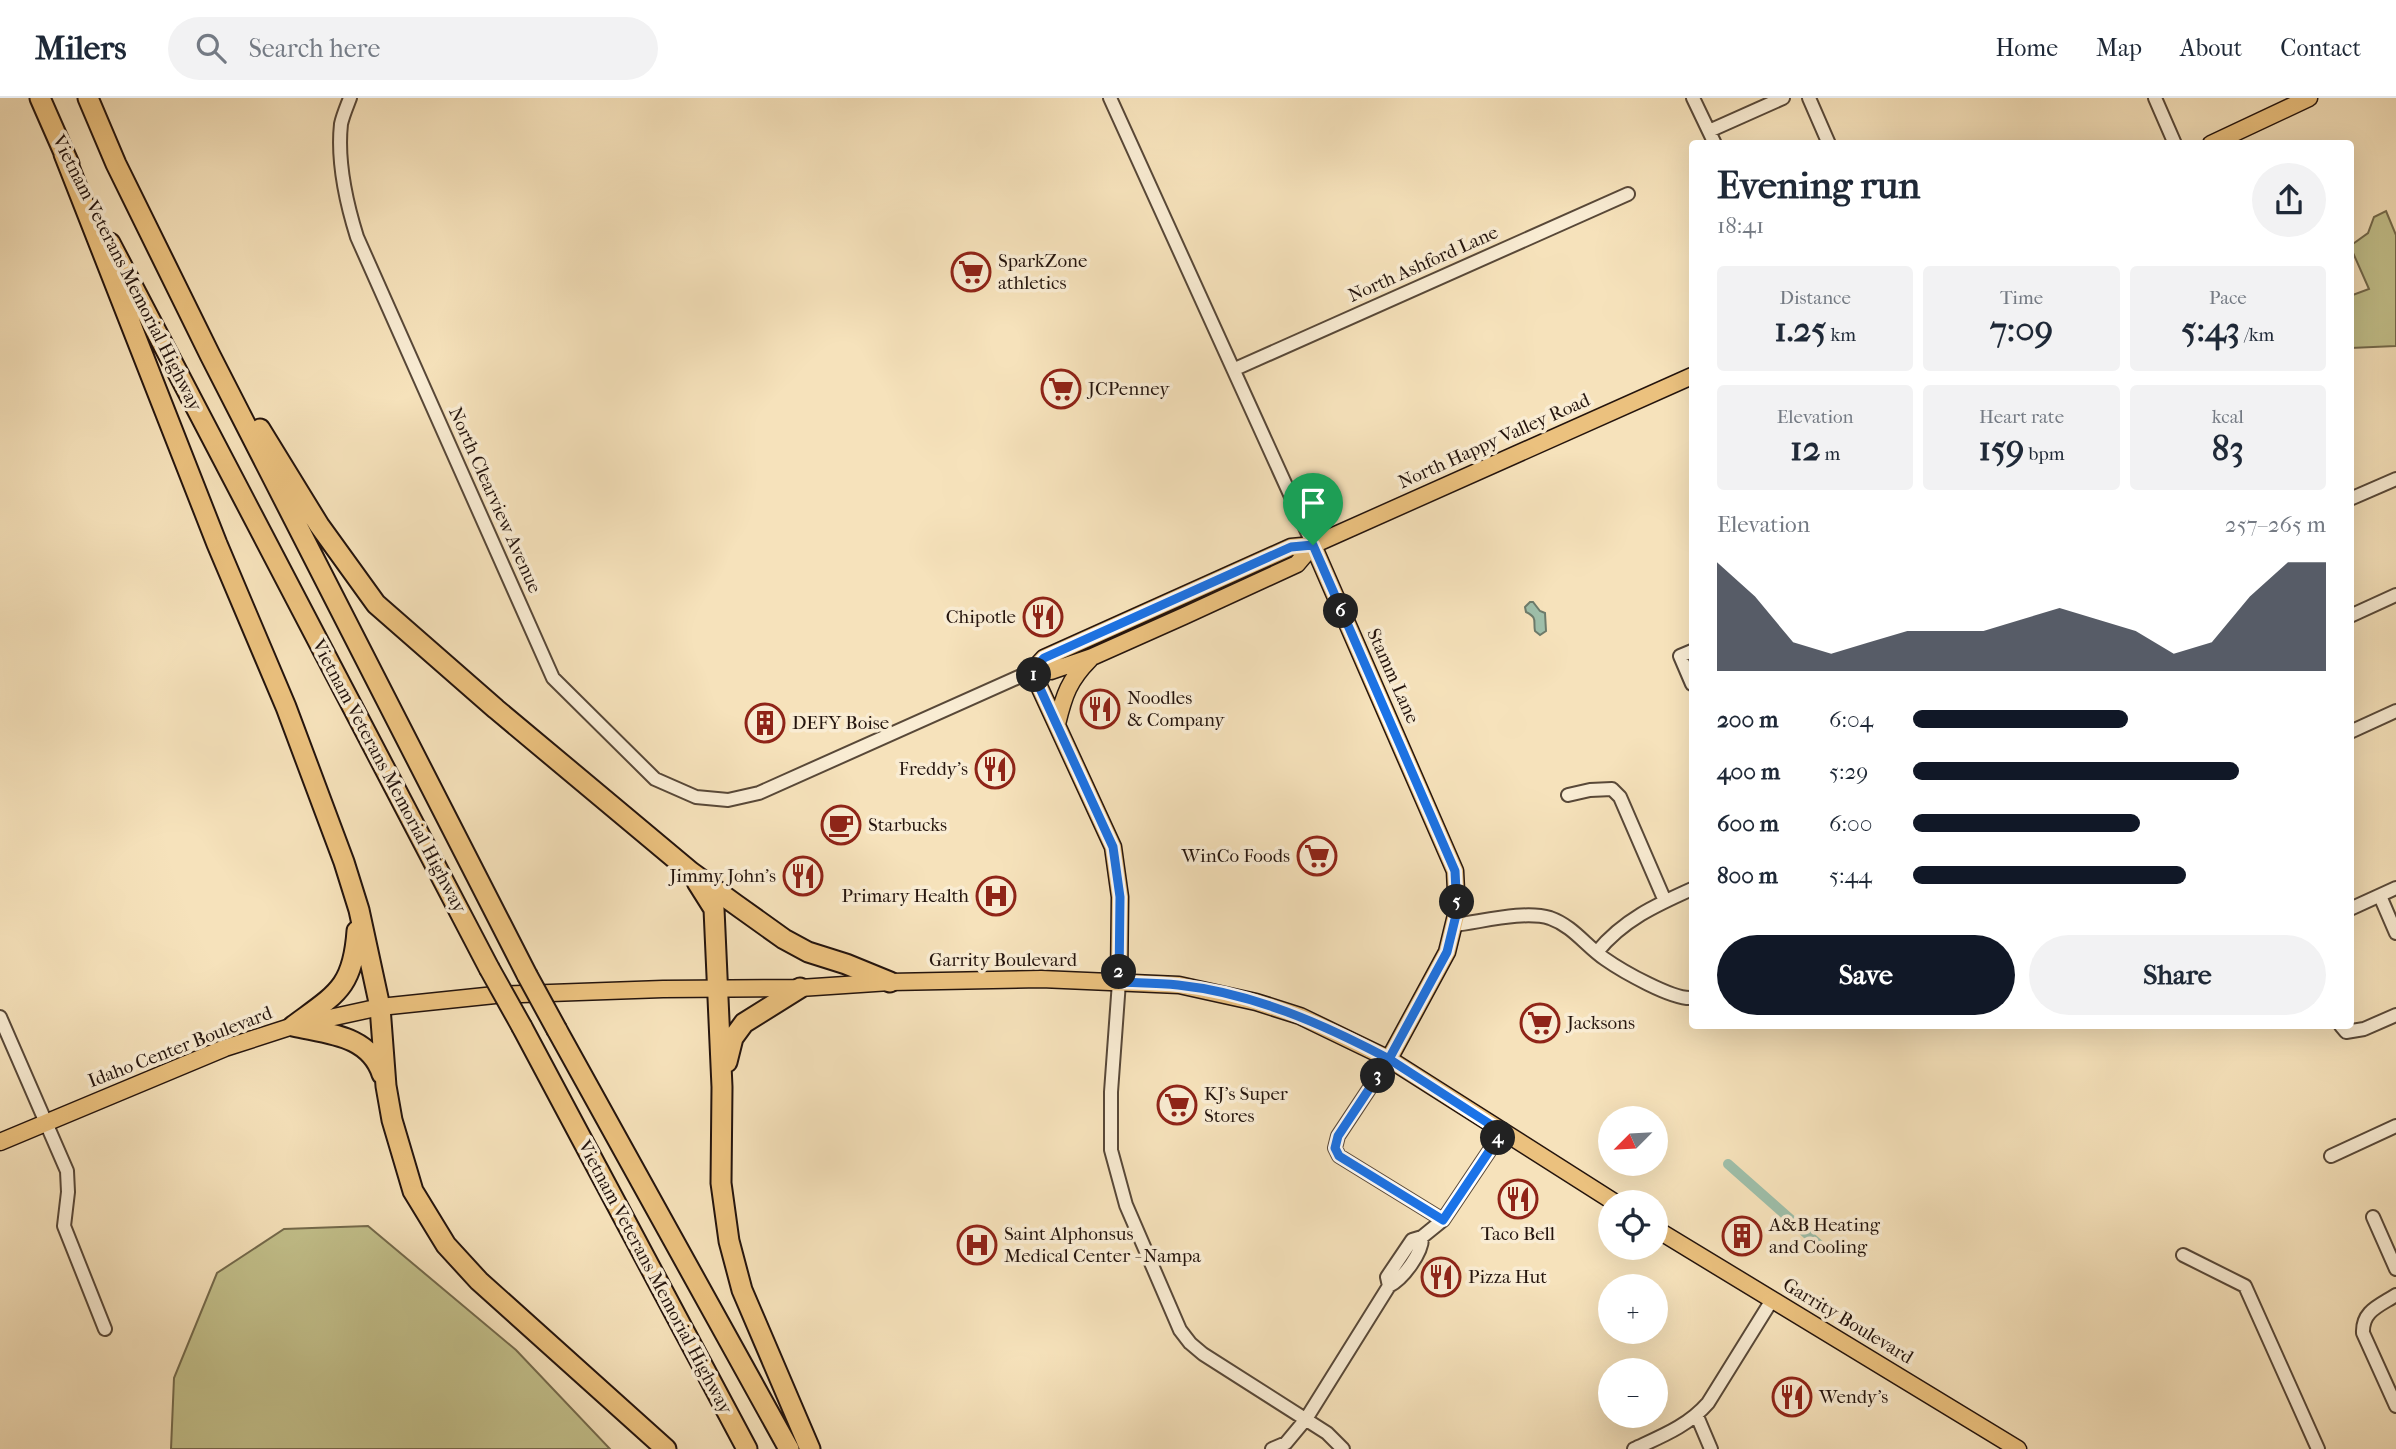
<!DOCTYPE html>
<html lang="en">
<head>
<meta charset="utf-8">
<style>
  body { margin:0; font-family:"IM FELL French Canon",serif; background:#f2f2f3; color:#1f2937; height:100vh; display:flex; flex-direction:column; font-size:26px; white-space:nowrap }
  * { box-sizing:border-box; margin:0 }
  p { font-size:23px; color:#747a83 }
  .icon { flex:none; width:38px; height:38px; fill:none; stroke:currentColor; stroke-width:2; stroke-linecap:round; stroke-linejoin:round }
  .map { position:relative; flex:1; overflow:hidden }
  .drawer { position:absolute; left:1689px; top:42px; width:665px; height:889px; display:flex; flex-direction:column; background:#fff; border-radius:7px; box-shadow:0 7px 28px #0002 }
  .drawer>* { flex:none }
  .needle { width:46px; rotate:246deg }
  .tools { position:absolute; left:1598px; top:1008px; display:grid; gap:14px }
  .tools a { display:grid; place-items:center; width:70px; height:70px; border-radius:50%; background:#fff; box-shadow:0 7px 28px #0002; font-size:35px }
  .pin { position:absolute; display:grid; place-items:center; width:60px; height:60px; color:#fff; margin:-72px -30px; border-radius:50% 50% 50% 0; rotate:-45deg; box-shadow:0 0 7px #0007 }
  .pin .icon { rotate:45deg }
  .km { position:absolute; width:35px; height:35px; margin:-18px; border-radius:50%; background:#222; color:#fff; font-size:19px; line-height:35px; text-align:center }
  .round { display:grid; place-items:center; flex:none; width:74px; height:74px; border-radius:37px; background:#f2f2f3 }
  .overview { display:flex; align-items:center; justify-content:space-between; height:119px; padding:0 28px }
  h1 { font-size:38px; font-weight:700; line-height:52px }
  .figures { display:grid; grid-template-columns:repeat(3,1fr); gap:10px; height:119px; padding:7px 28px }
  .figures div { display:grid; align-content:center; border-radius:7px; background:#f2f2f3; text-align:center }
  .figures b { font-size:35px; font-weight:700 }
  .figures small { font-size:19px; font-weight:400 }
  .figures p { font-size:19px }
  .chart { height:196px; padding:14px 28px }
  .chart p { display:flex; justify-content:space-between }
  .chart svg { width:100%; height:126px; margin-top:7px; fill:#111827; opacity:.7 }
  .primary-button { display:flex; gap:14px; margin-top:auto; padding:14px 28px }
  .primary-button a { flex:1; height:80px; border-radius:42px; background:#111827; color:#fff; font-size:28px; font-weight:700; line-height:80px; text-align:center }
  .primary-button a+a { background:#f2f2f3; color:#1f2937 }
  ul { padding:0 28px; list-style:none; font-size:23px }
  li { display:grid; grid-template-columns:112px 84px 1fr; align-items:center; height:52px }
  li i { height:18px; border-radius:9px; background:#111827 }
  header { display:flex; align-items:center; gap:42px; box-sizing:border-box; height:98px; padding:0 35px; background:#fff; border-bottom:2px solid #e0e1e3 }
  header strong { font-size:33px }
  nav { display:flex; gap:38px; margin-inline-start:auto; font-size:24px }
  .search { width:490px; height:63px; background:#f2f2f3; display:flex; align-items:center; gap:18px; box-sizing:border-box; padding:0 24px; border-radius:38px; color:#747a83; font-size:26px }
  .map>svg:first-child { display:block }
</style>
</head>
<body>
<header>
<strong>Milers</strong>
<div class="search"><svg class="icon" aria-label="search" viewBox="0 0 24 24"><circle cx="10" cy="10" r="6"/><path d="M15 15l6 6"/></svg>Search here</div>
<nav><a>Home</a><a>Map</a><a>About</a><a>Contact</a></nav>
</header>
<div class="map">
<svg width="2396" height="1351" viewBox="0 0 2396 1351">
  <rect width="100%" height="100%" fill="#f6e2bb"/>
  <filter id="stains"><feTurbulence type="fractalNoise" baseFrequency=".00286" numOctaves="4"/><feColorMatrix values="0 0 0 0 .2 0 0 0 0 .09 0 0 0 0 .02 0 0 0 .5 -.17"/></filter>
  <radialGradient id="worn" r=".72"><stop offset=".6" stop-color="#630" stop-opacity="0"/><stop offset="1" stop-color="#630" stop-opacity=".3"/></radialGradient>
  <path fill="#c3c18c" stroke="#746a4c" stroke-width="2" d="M2386 113 2396 137V248L2351 250 2350 198 2369 191 2350 148 2368 135 2374 119Z
    M368 1128 516 1252 610 1351H171L174 1280 217 1175 284 1131Z"/>
  <path fill="#9ebfaa" stroke="#6d7b6b" stroke-width="2" d="M1530 504H1533L1540 513 1545 515 1546 533 1540 537 1535 533C1533 522 1538 520 1526 514L1525 509Z"/>
  <g fill="none" stroke-linecap="round" stroke-linejoin="round">
    <path stroke="#9ebfaa" stroke-width="10" d="M1728 1066 1824 1151"/>
    <defs>
      <path id="minor" d="M350 0C347 8 343 17 341 26 337 63 346 104 357 139L553 580 655 681 696 699 728 702 759 695 1032 573
        M1110 0 1313 447
        M1693 0 1715 46
        M1809 0 1829 46
        M2155 0 2175 46
        M1709 33 1783 0
        M1235 271 1628 96
        M2350 401 2396 381
        M2350 518 2396 497
        M1692 553 1680 558 1692 586
        M2350 634 2396 613
        M1568 697 1590 692 1612 691 1620 699 1665 803
        M2380 798 2396 835
        M2350 811 2396 790
        M1454 827C1481 824 1524 812 1550 820 1573 828 1586 848 1605 861 1622 873 1673 902 1692 900
        M1597 854C1623 822 1656 807 1692 791
        M1119 884 1111 994V1052L1126 1107 1180 1232 1190 1245 1203 1256 1327 1335 1343 1351
        M0 919 67 1073 68 1094 64 1128 105 1231
        M2341 928 2346 934 2364 931 2396 917
        M1389 961 1338 1038 1335 1050 1339 1058 1443 1122
        M2331 1058 2396 1028
        M2373 1119 2396 1171
        M2183 1157 2245 1188 2318 1351
        M1389 1188 1387 1179 1412 1142 1422 1139 1443 1122 1502 1034
        M2396 1197C2379 1208 2362 1213 2363 1235L2396 1308
        M1697 1318 1711 1351
        M1272 1351 1286 1345 1306 1321 1389 1188C1403 1181 1423 1154 1422 1139
        M1634 1351C1662 1338 1688 1328 1708 1305L1772 1202"/>
      <path id="major" d="M2211 46 2309 0
        M1313 447 1455 773 1457 813 1447 854 1389 961
        M1032 573 1044 560 1291 449 1313 447 1692 278
        M1032 573 1113 749 1120 799 1119 884
        M1032 573H1051L1092 559 1184 518 1297 466 1313 447
        M1057 626C1064 597 1069 582 1090 561
        M0 1044 225 950 293 928 380 909 495 897 663 891 800 890 890 884 1041 881 1179 887 1256 904 1300 918 1389 961 1614 1104
        M1656 1131 2018 1351"/>
      <path id="highway" d="M40 0 69 66
        M88 0 116 66 210 257 527 877
        M64 56 217 446 286 609 344 764 359 812 380 909 386 988 392 1022 413 1093 446 1147 479 1183 666 1351
        M110 145 489 870
        M260 331 319 427 376 506 496 611 691 774 735 806 784 841 808 854 846 866 890 884
        M697 784 714 811 722 989 721 1085 729 1143 742 1192 810 1351
        M293 928C336 896 353 890 357 833
        M293 928C328 936 369 937 382 976
        M522 929 747 1351
        M557 932 789 1351
        M727 964 733 940 744 925 800 890"/>
    </defs>
    <use href="#minor" stroke="#584838" stroke-width="16"/>
    <use href="#major" stroke="#24140d" stroke-width="19"/>
    <use href="#highway" stroke="#24140d" stroke-width="23"/>
    <use href="#minor" stroke="#f9ecd3" stroke-width="12"/>
    <use href="#major" stroke="#ebc17e" stroke-width="16"/>
    <use href="#highway" stroke="#ebc17e" stroke-width="19"/>
    <defs>
      <path id="highway-bridge" d="M489 870 522 929
        M527 877 557 932"/>
    </defs>
    <use href="#highway-bridge" stroke="#24140d" stroke-width="23" stroke-linecap="butt"/>
    <use href="#highway-bridge" stroke="#ebc17e" stroke-width="19"/>
  </g>
  <g fill="none" stroke-linecap="round" stroke-linejoin="round">
    <defs>
      <path id="route" d="M1313 447 1291 449 1044 560 1032 573 1113 749 1120 799 1119 884C1138 885 1158 885 1178 887 1253 895 1323 926 1389 961L1338 1038 1335 1050 1339 1058 1443 1122 1502 1034 1389 961 1447 854 1457 813 1455 773 1313 447"/>
    </defs>
    <use href="#route" stroke="#fff" stroke-width="14"/>
    <use href="#route" stroke="#1a73e8" stroke-width="9"/>
  </g>
  <defs>
    <symbol id="supermarket-ring" viewBox="-11 -11 22 22"><circle r="9.5" fill="#f9ecd3" stroke="#8f2418" stroke-width="1.5"/><path d="M-6-5.5h2.5l.6 2H6L4.5 2H-2.5L-4.4-4H-6ZM-1.5 3.2a1.3 1.3 0 1 0 .1 0ZM3 3.2a1.3 1.3 0 1 0 .1 0Z" fill="#8f2418"/></symbol>
    <symbol id="restaurant-ring" viewBox="-11 -11 22 22"><circle r="9.5" fill="#f9ecd3" stroke="#8f2418" stroke-width="1.5"/><path d="M-5-6h1v4h1v-4h1v4h1v-4h1v5L-1.5 .5V6h-2V.5L-5-1ZM5-6V6H3V1.5H1.5Q1.5-4 5-6Z" fill="#8f2418"/></symbol>
    <symbol id="building-ring" viewBox="-11 -11 22 22"><circle r="9.5" fill="#f9ecd3" stroke="#8f2418" stroke-width="1.5"/><path d="M-4-6H4V6H1V3H-1V6H-4ZM-2.5-4.3h1.7v1.8h-1.7ZM.8-4.3h1.7v1.8H.8ZM-2.5-1h1.7V.8h-1.7ZM.8-1h1.7V.8H.8Z" fill="#8f2418"/></symbol>
    <symbol id="cafe-ring" viewBox="-11 -11 22 22"><circle r="9.5" fill="#f9ecd3" stroke="#8f2418" stroke-width="1.5"/><path d="M-5.5-4.5H6V0H3Q3 3.5 0 3.5H-2.5Q-5.5 3.5-5.5 0ZM3-3.2v2h1.7v-2ZM-6 4.5H4V6H-6Z" fill="#8f2418"/></symbol>
    <symbol id="hospital-ring" viewBox="-11 -11 22 22"><circle r="9.5" fill="#f9ecd3" stroke="#8f2418" stroke-width="1.5"/><path d="M-5-5h3v3.5h4V-5h3V5h-3V1.5h-4V5h-3Z" fill="#8f2418"/></symbol>
  </defs>
  <g fill-rule="evenodd">
    <use href="#supermarket-ring" x="949" y="152" width="44" height="44"/>
    <use href="#supermarket-ring" x="1039" y="269" width="44" height="44"/>
    <use href="#restaurant-ring" x="1021" y="497" width="44" height="44"/>
    <use href="#restaurant-ring" x="1078" y="589" width="44" height="44"/>
    <use href="#building-ring" x="743" y="603" width="44" height="44"/>
    <use href="#restaurant-ring" x="973" y="649" width="44" height="44"/>
    <use href="#cafe-ring" x="819" y="705" width="44" height="44"/>
    <use href="#supermarket-ring" x="1295" y="736" width="44" height="44"/>
    <use href="#restaurant-ring" x="781" y="756" width="44" height="44"/>
    <use href="#hospital-ring" x="974" y="776" width="44" height="44"/>
    <use href="#supermarket-ring" x="1518" y="903" width="44" height="44"/>
    <use href="#supermarket-ring" x="1155" y="985" width="44" height="44"/>
    <use href="#restaurant-ring" x="1496" y="1079" width="44" height="44"/>
    <use href="#building-ring" x="1720" y="1116" width="44" height="44"/>
    <use href="#hospital-ring" x="955" y="1125" width="44" height="44"/>
    <use href="#restaurant-ring" x="1419" y="1157" width="44" height="44"/>
    <use href="#restaurant-ring" x="1770" y="1277" width="44" height="44"/>
  </g>
  <g text-anchor="middle" dominant-baseline="central" stroke-width="7" stroke-linejoin="round" paint-order="stroke">
    <g font-size="19" fill="#24140d" stroke="#f9ecd3" text-anchor="start">
      <text x="998" y="163">SparkZone<tspan x="998" dy="22">athletics</tspan></text>
      <text x="1088" y="291">JCPenney</text>
      <text x="1016" y="519" text-anchor="end">Chipotle</text>
      <text x="1127" y="600">Noodles<tspan x="1127" dy="22">&amp; Company</tspan></text>
      <text x="792" y="625">DEFY Boise</text>
      <text x="968" y="671" text-anchor="end">Freddy's</text>
      <text x="868" y="727">Starbucks</text>
      <text x="1290" y="758" text-anchor="end">WinCo Foods</text>
      <text x="776" y="778" text-anchor="end">Jimmy John's</text>
      <text x="969" y="798" text-anchor="end">Primary Health</text>
      <text x="1567" y="925">Jacksons</text>
      <text x="1204" y="996">KJ's Super<tspan x="1204" dy="22">Stores</tspan></text>
      <text x="1769" y="1127">A&amp;B Heating<tspan x="1769" dy="22">and Cooling</tspan></text>
      <text x="1004" y="1136">Saint Alphonsus<tspan x="1004" dy="22">Medical Center - Nampa</tspan></text>
      <text x="1518" y="1136" text-anchor="middle">Taco Bell</text>
      <text x="1468" y="1179">Pizza Hut</text>
      <text x="1819" y="1299">Wendy's</text>
    </g>
    <g font-size="19" fill="#24140d" stroke="#f9ecd3">
      <text transform="translate(1423 166) rotate(-24)">North Ashford Lane</text>
      <text transform="translate(127 175) rotate(63)">Vietnam Veterans Memorial Highway</text>
      <text transform="translate(1494 343) rotate(-24)">North Happy Valley Road</text>
      <text transform="translate(495 402) rotate(66)">North Clearview Avenue</text>
      <text transform="translate(1393 578) rotate(66)">Stamm Lane</text>
      <text transform="translate(389 678) rotate(62)">Vietnam Veterans Memorial Highway</text>
      <text x="1003" y="862">Garrity Boulevard</text>
      <text transform="translate(180 949) rotate(-21)">Idaho Center Boulevard</text>
      <text transform="translate(655 1179) rotate(62)">Vietnam Veterans Memorial Highway</text>
      <text transform="translate(1848 1223) rotate(31)">Garrity Boulevard</text>
    </g>
  </g>
  <rect width="100%" height="100%" filter="url(#stains)"/>
  <rect width="100%" height="100%" fill="url(#worn)"/>
</svg>
<div class="tools">
<a><svg class="needle" viewBox="-14 -14 28 28"><path d="M0-13l5 13h-10z" fill="#e53935"/><path d="M0 13l5-13h-10z" fill="#747a83"/></svg></a>
<a><svg class="icon" aria-label="locate" viewBox="0 0 24 24"><circle cx="12" cy="12" r="6"/><path d="M12 2v4M12 18v4M2 12h4M18 12h4"/></svg></a>
<a>+</a>
<a>−</a>
</div>
<div class="pin" style="left:1313px;top:447px;background:#1e9e55"><svg class="icon" aria-label="arrive" viewBox="0 0 24 24"><path d="M6 21V4h12l-3 4 3 4H6"/></svg></div>
<b class="km" style="left:1034px;top:577px">1</b>
<b class="km" style="left:1119px;top:874px">2</b>
<b class="km" style="left:1378px;top:978px">3</b>
<b class="km" style="left:1498px;top:1040px">4</b>
<b class="km" style="left:1457px;top:804px">5</b>
<b class="km" style="left:1341px;top:513px">6</b>
<section class="drawer">
<div class="overview"><div><h1>Evening run</h1><p>18:41</p></div><a class="round"><svg class="icon" aria-label="share" viewBox="0 0 24 24"><path d="M12 15V3M7 8l5-5 5 5M5 13v7h14v-7"/></svg></a></div>
<div class="figures">
<div><p>Distance</p><b>1.25<small> km</small></b></div>
<div><p>Time</p><b>7:09</b></div>
<div><p>Pace</p><b>5:43<small> /km</small></b></div>
</div>
<div class="figures">
<div><p>Elevation</p><b>12<small> m</small></b></div>
<div><p>Heart rate</p><b>159<small> bpm</small></b></div>
<div><p>kcal</p><b>83</b></div>
</div>
<div class="chart"><p><span>Elevation</span>257–265 m</p>
<svg viewBox="0 0 160 44" preserveAspectRatio="none"><path d="M0 44V6L10 18L20 34L30 38L40 34L50 30L60 30L70 30L80 26L90 22L100 26L110 30L120 38L130 34L140 18L150 6L160 6V44z"/></svg>
</div>
<ul>
<li><b>200 m</b>6:04<i style="width:52%"></i></li>
<li><b>400 m</b>5:29<i style="width:79%"></i></li>
<li><b>600 m</b>6:00<i style="width:55%"></i></li>
<li><b>800 m</b>5:44<i style="width:66%"></i></li>
</ul>
<div class="primary-button"><a>Save</a><a>Share</a></div>
</section>
</div>
</body>
</html>
